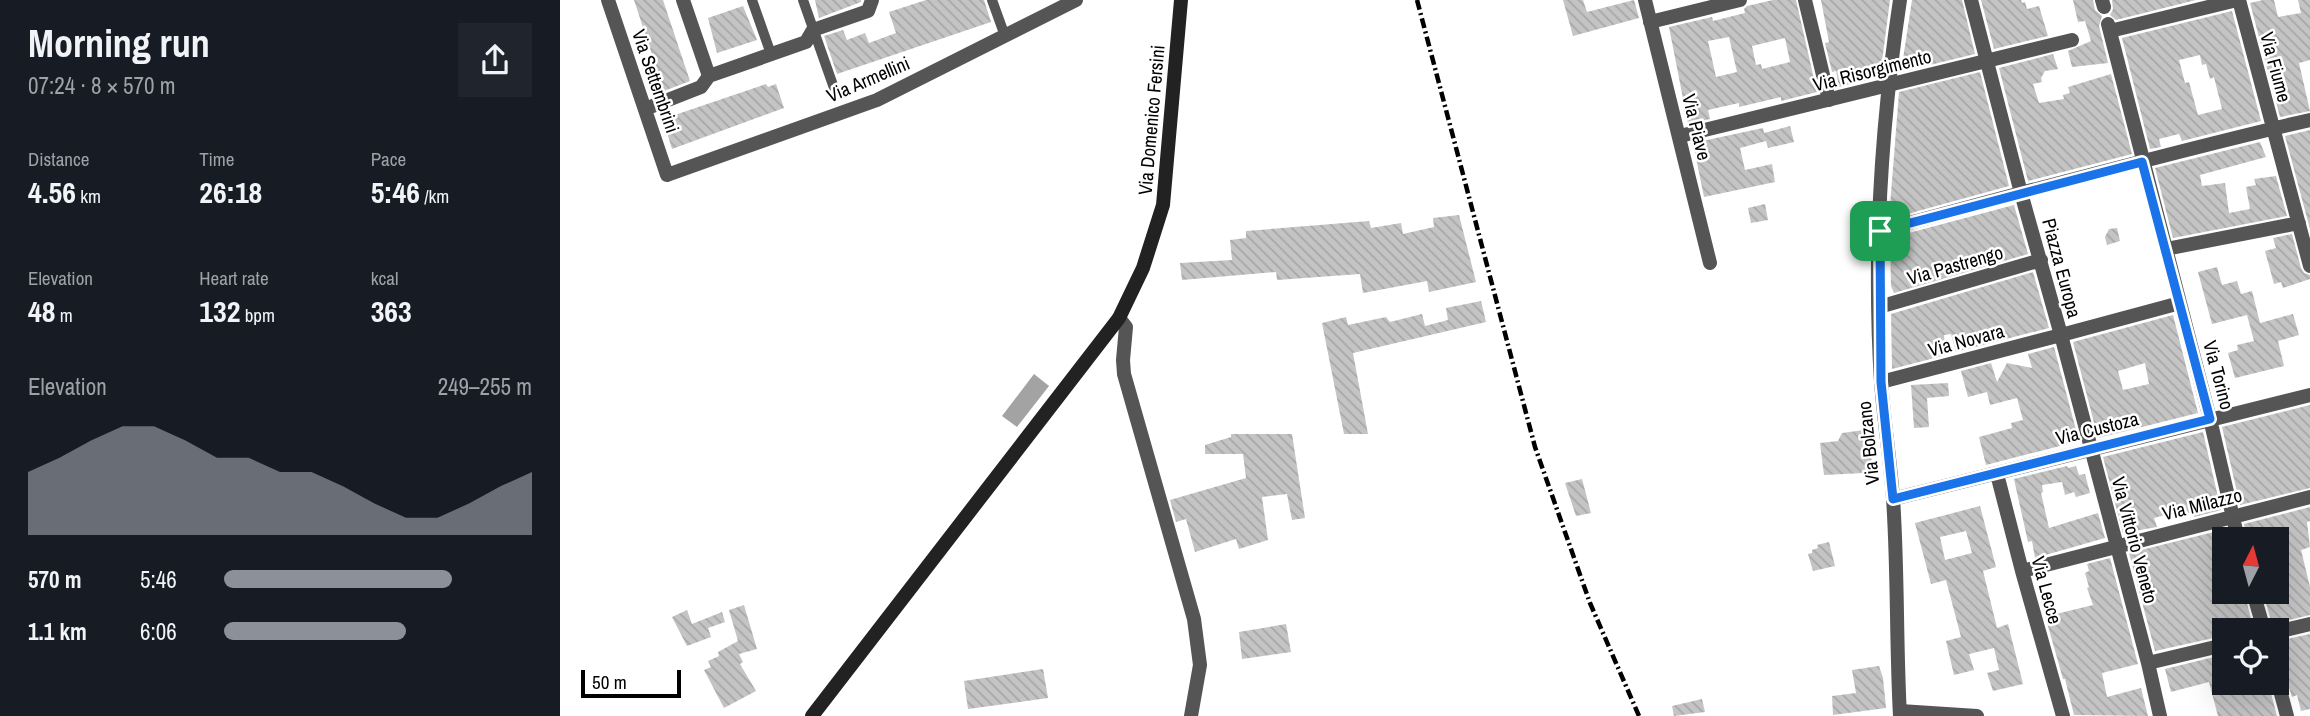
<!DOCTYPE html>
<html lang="en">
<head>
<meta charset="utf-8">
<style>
  body { margin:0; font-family:"Archivo Narrow",sans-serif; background:#20242c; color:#f1f3f6; height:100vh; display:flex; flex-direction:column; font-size:26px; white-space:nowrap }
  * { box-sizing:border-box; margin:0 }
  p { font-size:23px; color:#9ea1a6 }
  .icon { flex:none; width:38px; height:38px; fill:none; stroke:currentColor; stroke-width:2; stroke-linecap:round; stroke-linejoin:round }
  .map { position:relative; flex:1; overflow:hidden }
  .panel { display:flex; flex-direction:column; background:#171b24; width:560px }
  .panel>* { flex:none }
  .needle { width:46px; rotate:6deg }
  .tools { position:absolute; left:1652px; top:527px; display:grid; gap:14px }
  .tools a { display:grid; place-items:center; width:77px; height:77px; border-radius:0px; background:#171b24; box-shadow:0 7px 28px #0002; font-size:35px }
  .scale { position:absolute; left:21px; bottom:18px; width:100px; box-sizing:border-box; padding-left:7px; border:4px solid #000; border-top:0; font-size:19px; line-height:24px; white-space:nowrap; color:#000; -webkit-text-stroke:5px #fff; paint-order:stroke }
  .pin { position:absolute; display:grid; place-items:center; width:60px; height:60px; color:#fff; margin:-30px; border-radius:14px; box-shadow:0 4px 10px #0006 }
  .round { display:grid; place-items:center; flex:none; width:74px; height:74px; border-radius:0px; background:#20242c }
  .overview { display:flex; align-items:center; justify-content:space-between; height:119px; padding:0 28px }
  h1 { font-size:38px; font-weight:700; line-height:52px }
  .figures { display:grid; grid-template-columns:repeat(3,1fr); gap:10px; height:119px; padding:7px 28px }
  .figures div { display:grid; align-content:center }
  .figures b { font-size:30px; font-weight:700 }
  .figures small { font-size:19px; font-weight:400 }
  .figures p { font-size:19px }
  .chart { height:196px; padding:14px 28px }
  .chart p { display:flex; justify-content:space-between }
  .chart svg { width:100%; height:126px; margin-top:7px; fill:#8c9099; opacity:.7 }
  ul { padding:0 28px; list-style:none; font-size:23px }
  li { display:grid; grid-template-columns:112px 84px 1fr; align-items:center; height:52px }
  li i { height:18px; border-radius:9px; background:#8c9099 }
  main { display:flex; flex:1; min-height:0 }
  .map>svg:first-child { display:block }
</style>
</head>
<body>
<main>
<section class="panel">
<div class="overview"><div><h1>Morning run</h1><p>07:24 · 8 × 570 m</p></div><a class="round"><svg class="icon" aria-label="share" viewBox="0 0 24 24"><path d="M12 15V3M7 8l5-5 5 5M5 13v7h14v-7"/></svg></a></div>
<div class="figures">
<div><p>Distance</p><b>4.56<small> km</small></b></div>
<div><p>Time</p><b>26:18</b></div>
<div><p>Pace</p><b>5:46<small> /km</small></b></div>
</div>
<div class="figures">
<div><p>Elevation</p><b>48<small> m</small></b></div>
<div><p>Heart rate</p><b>132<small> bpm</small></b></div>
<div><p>kcal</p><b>363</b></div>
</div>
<div class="chart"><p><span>Elevation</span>249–255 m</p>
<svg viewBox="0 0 160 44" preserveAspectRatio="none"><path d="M0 44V22L10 17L20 11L30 6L40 6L50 11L60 17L70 17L80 22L90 22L100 27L110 33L120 38L130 38L140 33L150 27L160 22V44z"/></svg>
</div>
<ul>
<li><b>570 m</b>5:46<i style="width:74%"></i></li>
<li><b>1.1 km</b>6:06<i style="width:59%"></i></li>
</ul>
</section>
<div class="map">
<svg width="1750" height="716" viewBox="0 0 1750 716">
  <defs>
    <pattern id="building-back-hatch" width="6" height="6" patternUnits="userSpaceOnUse" patternTransform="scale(1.75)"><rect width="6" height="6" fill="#c4c4c4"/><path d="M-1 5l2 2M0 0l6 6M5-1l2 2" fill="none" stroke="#a7a7a7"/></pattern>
  </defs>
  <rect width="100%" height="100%" fill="#fff"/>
  <path fill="#a3a3a3" d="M474 374 489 386 457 427 442 416Z"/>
  <path fill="url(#building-back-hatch)" fill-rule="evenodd" d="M74 0H103L130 81 104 91Z
    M255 0H301V2L259 18Z
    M366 0H424L431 22 277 74 264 36 283 30 287 40 305 33 309 43 336 33 329 12Z
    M1003 0H1023L1027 12 1074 0 1079 18 1013 36Z
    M1213 0H1236L1257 92 1221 101V97L1179 107V103L1148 110 1150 119 1128 124 1109 27 1152 17 1153 21 1185 13 1184 9 1187 6ZM1169 37 1177 72 1156 77 1148 41ZM1225 38 1230 62 1202 69 1201 64 1196 65 1192 46Z
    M1261 0H1330L1320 77 1279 87 1276 71 1272 72 1265 43 1269 42Z
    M1352 0H1402L1415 54 1341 72Z
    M1421 0H1461L1462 3 1465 2 1467 9 1479 6 1488 36 1434 49Z
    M1513 0H1533L1535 10 1542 16 1539 26 1548 63 1512 67 1508 51 1531 41 1525 21 1518 22Z
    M1552 0H1636L1556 20 1550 15 1553 9Z
    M1703 0H1714L1718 17 1741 13 1738 0H1750V60L1739 63 1750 111 1720 117 1690 3Z
    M183 6 197 40 157 53 148 18Z
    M1672 11 1701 121 1622 141 1619 134 1599 139 1601 147 1590 149 1562 38ZM1640 55 1642 65 1646 64 1650 79 1654 77 1662 109 1638 115 1629 82 1625 83 1619 60Z
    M1493 54 1498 69 1485 71 1481 78 1482 82 1473 84 1479 103 1504 99 1503 95 1510 93 1508 87 1551 74 1572 154 1468 181 1439 68Z
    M1420 72 1449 186 1329 219 1339 92Z
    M206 84 208 87 216 84 224 108 112 149 103 119Z
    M1230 126 1234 142 1208 148 1206 141 1180 148 1185 170 1212 164 1215 182 1144 197 1133 143 1203 128 1204 133Z
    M1750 130V229L1725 136Z
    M1700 142 1706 157 1640 175 1642 186 1665 183 1669 213 1690 209 1686 187 1696 185 1694 179 1716 176 1727 216 1613 238 1595 168Z
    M1205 204 1208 220 1191 223 1188 208Z
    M1454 205 1468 254 1334 293 1331 286 1330 238Z
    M899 215 916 282 869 292 867 281 803 293 800 274 717 280 716 272 622 280 620 263 672 260 670 240 686 238V231L809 221 811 228 841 223 843 234 874 227 873 218Z
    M1557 228 1560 241 1547 245 1545 237 1549 229Z
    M1732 234 1741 268 1744 273 1750 275V279L1723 288 1721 282 1714 284 1705 251 1716 248 1713 238Z
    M1657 267 1662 285 1677 281 1681 294 1692 291 1700 323 1733 314 1739 335 1718 341 1724 366 1675 378 1668 353 1678 350 1677 345 1694 341 1687 315 1652 324 1638 272Z
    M1473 272 1489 328 1396 352 1391 334 1384 335 1386 355 1332 369 1331 314Z
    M921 301 926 322 793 353 808 434H784L762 323 786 317 788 325 826 317 830 322 862 314 865 326 888 320 886 308Z
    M1613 315 1638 413 1538 438 1513 342ZM1585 363 1589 384 1563 390 1558 371Z
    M1494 347 1519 441 1426 465 1419 437 1452 428 1451 423 1463 420 1457 398 1430 405 1427 392 1408 397 1401 371 1431 363 1437 382 1447 363 1472 368 1468 354Z
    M1388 383 1389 396 1367 398 1369 427 1354 428 1351 385Z
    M1750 405V488L1680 505 1662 427Z
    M1304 430 1307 458 1312 457 1310 469 1304 473 1264 475 1260 443 1278 441 1282 433Z
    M1643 432 1661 510 1634 517 1633 512 1617 516 1616 512 1594 518 1597 527 1563 533 1543 457Z
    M671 434H732L745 518 732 520 727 494 702 497 708 540 679 549 676 539 635 552 626 519 616 522 610 500 686 478 683 454H645V445L671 437Z
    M1507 466 1508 468 1516 466 1519 475 1525 474 1530 493 1516 497 1514 492 1505 495 1502 482 1482 485 1483 492 1481 493 1489 528 1538 513 1545 538 1475 558 1472 541 1468 542 1454 479Z
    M1022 479 1031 513 1016 516 1005 483Z
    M1420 506 1436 567 1423 571 1437 628 1448 624 1463 684 1433 691 1427 673 1439 670 1434 648 1409 654 1414 670 1394 675 1386 641 1401 637 1386 580 1371 584 1355 523ZM1406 531 1412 553 1385 560 1380 537Z
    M1750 507V521L1747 522 1750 547 1741 550 1750 587V615L1712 624 1703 593 1717 592V539H1687L1684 524Z
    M1666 529 1668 539H1664V592H1684L1694 630H1656L1658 637 1595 651 1569 553Z
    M1269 542 1275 566 1253 571 1248 554 1252 553V550L1258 548 1257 545Z
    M1550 558 1578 664 1542 673 1547 697 1581 688 1588 716 1514 715 1505 679H1503L1484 612 1480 596 1491 593 1496 614 1533 605 1527 588 1529 587 1525 573 1529 571 1527 564Z
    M184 605 197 649 179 654 183 662 180 664 196 691 164 708 144 670 151 667 148 661 159 656 158 652 178 641 169 610Z
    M127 610 132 624 162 612 165 622 148 628 151 637 127 646 112 617Z
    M726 624 731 652 682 659 679 632Z
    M1750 634V709L1741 711 1737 695 1732 697 1724 672 1719 655 1722 654 1718 641Z
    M1662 655 1664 682H1708L1717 716H1658L1649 682 1611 692 1605 669Z
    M1319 666 1323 678 1326 708 1273 715 1272 696 1296 693 1292 670Z
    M483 669 488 698 408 709 404 681Z
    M1142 699 1145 712 1114 716 1112 706Z"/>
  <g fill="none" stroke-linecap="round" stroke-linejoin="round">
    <path stroke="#555" stroke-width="10" d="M192 0 211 54
      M243 0 274 88
      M432 0 445 36"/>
    <path stroke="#555" stroke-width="14" d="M48 0 107 175 317 100 516 0
      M123 0 149 76
      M1085 0 1150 263
      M1245 0 1269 100
      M1542 0 1544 7
      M1679 0 1750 266
      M1090 22 1180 0
      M1548 24 1620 303 1501 335 1461 193C1557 168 1653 142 1750 120
      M1550 31 1677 0
      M85 109 141 87 149 76 246 42 253 30 308 11 312 0
      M1120 136 1512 40
      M1320 231 1461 193 1411 0
      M1606 249 1739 223
      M1620 303 1650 419 1678 539
      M1319 307 1481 260
      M559 318 566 327 563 360 564 374 634 619 640 665 631 716
      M1321 382 1501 335 1588 663 1600 716
      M1437 474 1462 571 1503 716
      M1333 499 1750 395
      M1462 571 1750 497
      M1693 592 1704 630
      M1717 632 1750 624
      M1588 663 1664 645
      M1717 679 1727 716
      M1340 711 1417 716"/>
    <path stroke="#555" stroke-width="14" d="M1340 0C1321 126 1313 255 1321 382 1324 421 1330 459 1333 498 1338 571 1336 643 1340 716"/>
    <path stroke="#222" stroke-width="14" d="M252 716 559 318 583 268 603 205 621 0"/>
    <path stroke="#000" stroke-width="4.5" stroke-dasharray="10 3.5 2 3.5" stroke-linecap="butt" d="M857 0 975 447 1030 603 1079 716"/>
  </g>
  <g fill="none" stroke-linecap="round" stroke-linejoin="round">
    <defs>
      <path id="route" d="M1582 162 1650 419 1333 499 1321 382 1320 231Z"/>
    </defs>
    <use href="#route" stroke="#fff" stroke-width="14"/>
    <use href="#route" stroke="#1a73e8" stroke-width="9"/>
  </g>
  <g text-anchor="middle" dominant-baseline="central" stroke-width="5" stroke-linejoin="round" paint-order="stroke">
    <g font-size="19" fill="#000" stroke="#fff">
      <text transform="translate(1716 67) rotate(75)">Via Fiume</text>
      <text transform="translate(1312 70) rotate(-14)">Via Risorgimento</text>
      <text transform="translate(308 79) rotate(-23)">Via Armellini</text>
      <text transform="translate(96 81) rotate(71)">Via Settembrini</text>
      <text transform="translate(591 120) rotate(-85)">Via Domenico Fersini</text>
      <text transform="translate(1137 127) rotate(76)">Via Piave</text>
      <text transform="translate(1395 265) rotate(-16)">Via Pastrengo</text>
      <text transform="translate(1502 268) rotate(75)">Piazza Europa</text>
      <text transform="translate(1406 340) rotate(-15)">Via Novara</text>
      <text transform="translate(1659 375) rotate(75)">Via Torino</text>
      <text transform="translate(1537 428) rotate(-14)">Via Custoza</text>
      <text transform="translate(1308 443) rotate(-96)">Via Bolzano</text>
      <text transform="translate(1642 504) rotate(-14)">Via Milazzo</text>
      <text transform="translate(1575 540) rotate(75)">Via Vittorio Veneto</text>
      <text transform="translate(1487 590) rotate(75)">Via Lecce</text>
    </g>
  </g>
</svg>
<div class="tools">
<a><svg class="needle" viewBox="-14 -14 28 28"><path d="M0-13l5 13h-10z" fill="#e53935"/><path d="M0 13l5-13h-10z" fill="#9ea1a6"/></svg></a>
<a><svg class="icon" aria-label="locate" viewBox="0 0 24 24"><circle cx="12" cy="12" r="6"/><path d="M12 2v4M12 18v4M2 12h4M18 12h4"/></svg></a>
</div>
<div class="scale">50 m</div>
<div class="pin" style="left:1320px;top:231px;background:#1e9e55"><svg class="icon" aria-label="arrive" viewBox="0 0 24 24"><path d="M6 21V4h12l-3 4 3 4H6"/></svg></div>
</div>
</main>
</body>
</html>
